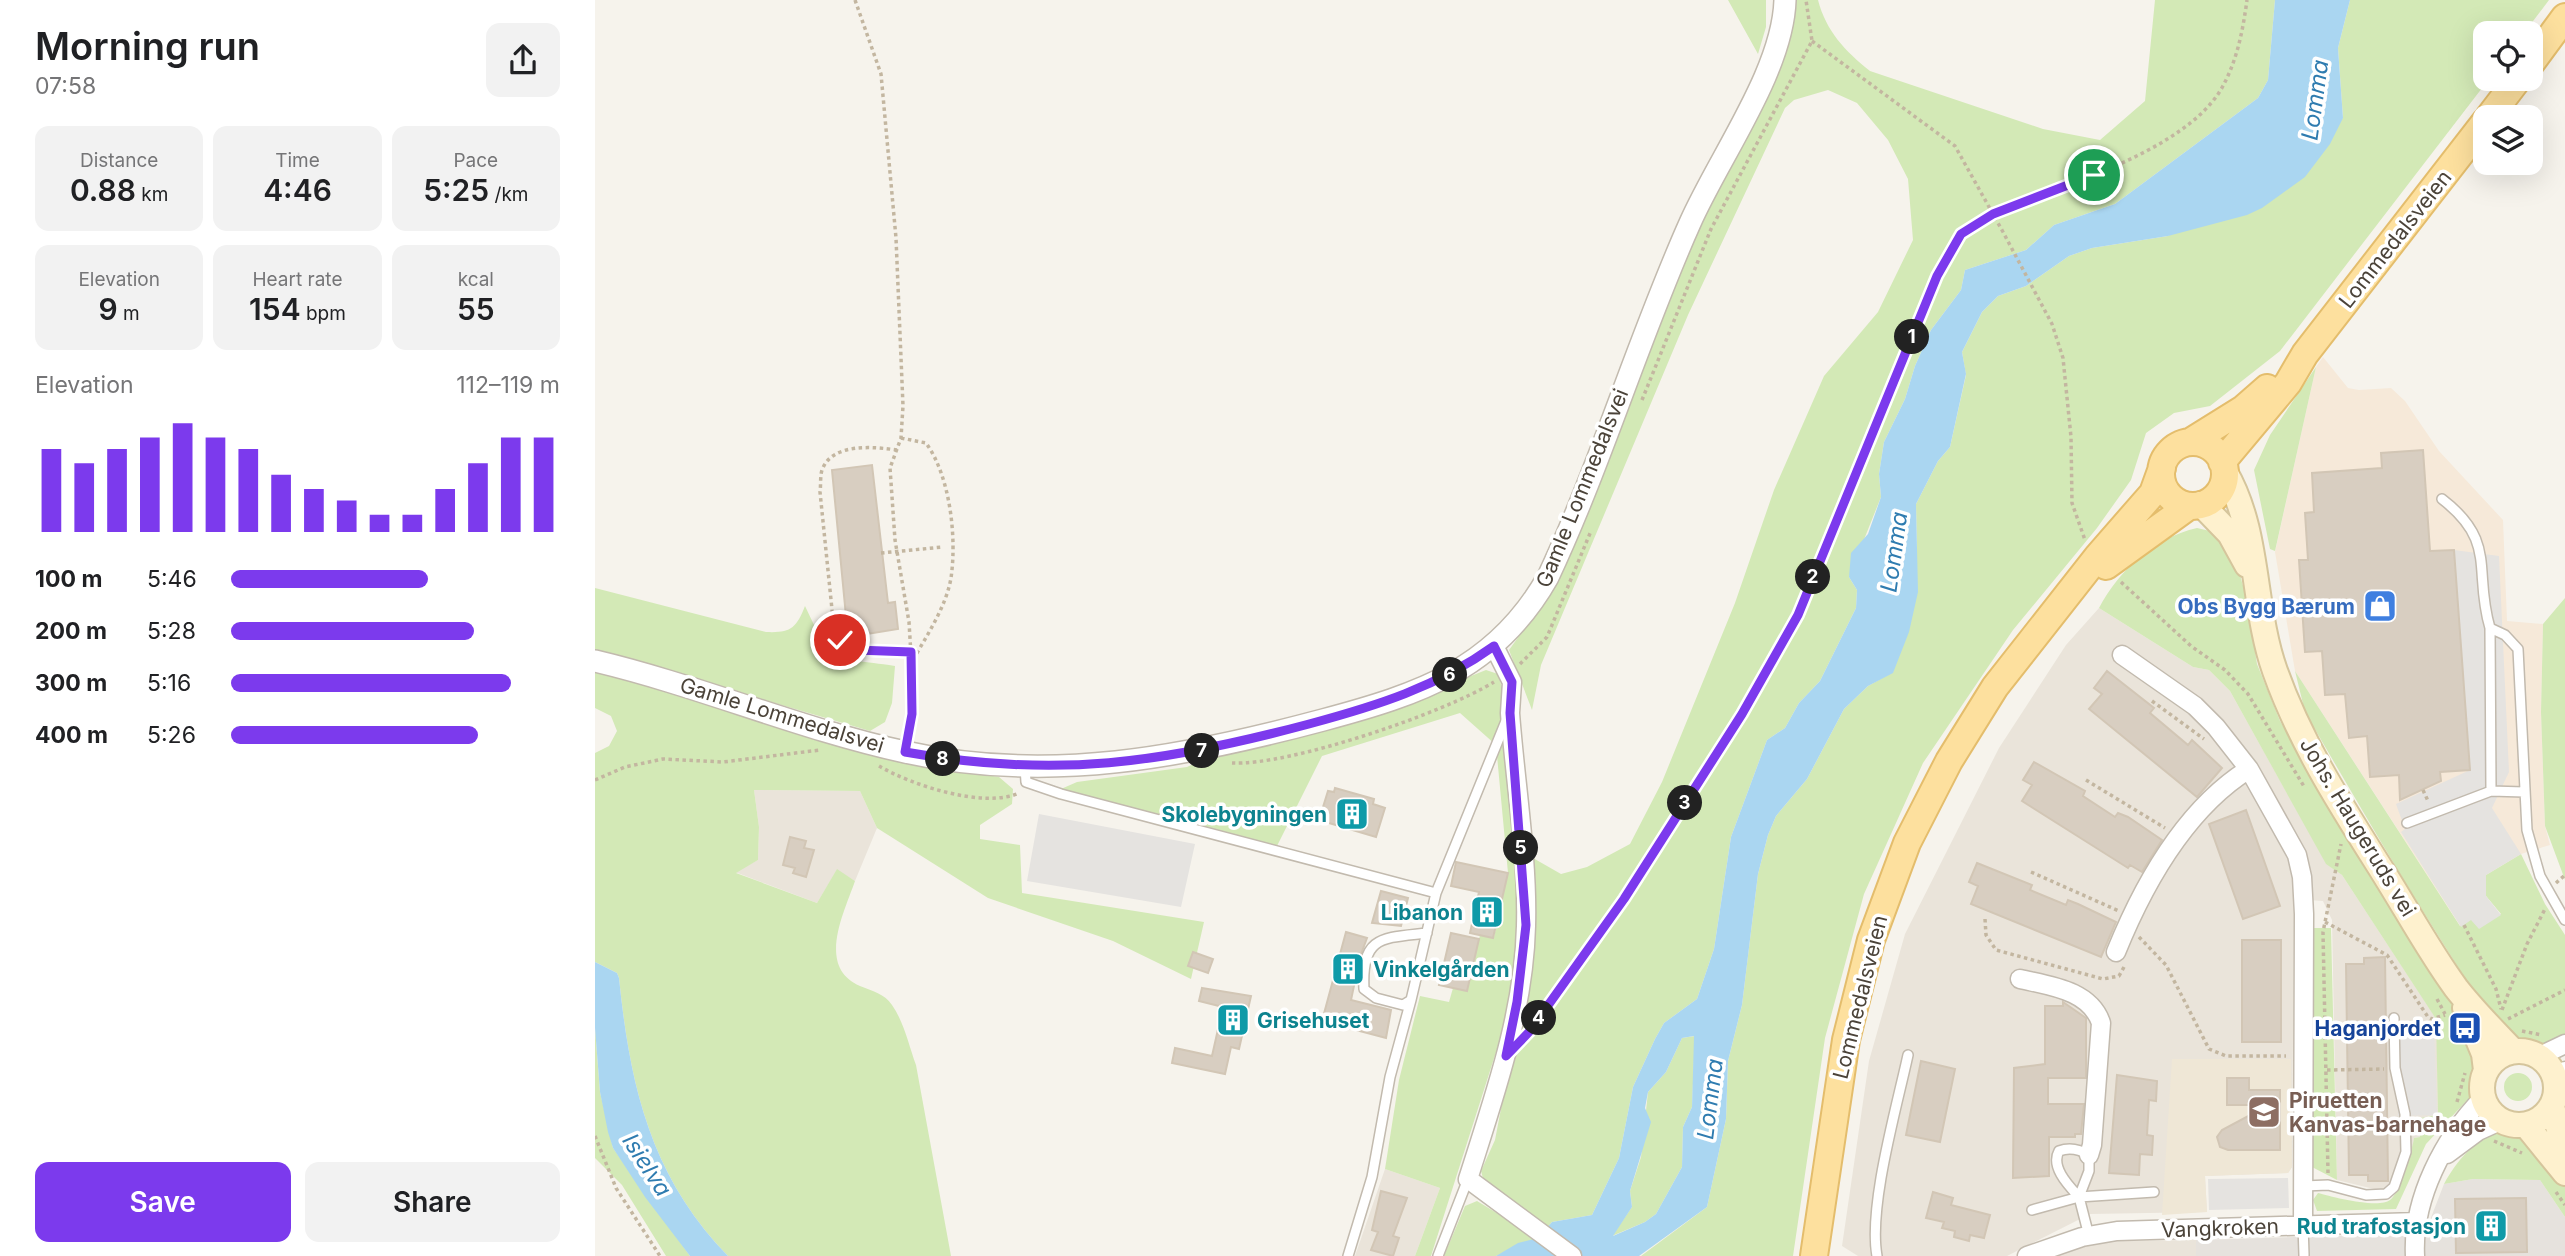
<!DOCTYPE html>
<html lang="en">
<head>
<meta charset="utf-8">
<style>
  body { margin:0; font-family:Inter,sans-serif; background:#f2f2f2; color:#202124; height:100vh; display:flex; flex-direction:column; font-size:26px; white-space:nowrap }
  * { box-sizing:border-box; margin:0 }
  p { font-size:23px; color:#757577 }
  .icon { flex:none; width:38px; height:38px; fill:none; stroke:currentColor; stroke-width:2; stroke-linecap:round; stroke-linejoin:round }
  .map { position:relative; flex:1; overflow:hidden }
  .drawer { display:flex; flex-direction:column; background:#fff; width:595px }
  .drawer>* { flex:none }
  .tools { position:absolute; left:1878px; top:21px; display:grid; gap:14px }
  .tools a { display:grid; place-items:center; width:70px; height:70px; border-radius:14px; background:#fff; box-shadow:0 7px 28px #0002; font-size:35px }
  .pin { position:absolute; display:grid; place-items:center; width:60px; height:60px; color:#fff; margin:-30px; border:4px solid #fff; border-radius:50%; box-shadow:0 2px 7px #0007 }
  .km { position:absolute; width:35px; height:35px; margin:-18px; border-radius:50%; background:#222; color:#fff; font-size:19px; line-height:35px; text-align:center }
  .round { display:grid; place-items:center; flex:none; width:74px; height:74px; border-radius:14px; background:#f2f2f2 }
  .summary { display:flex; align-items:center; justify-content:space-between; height:119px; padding:0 35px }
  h1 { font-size:38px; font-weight:600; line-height:52px }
  .metrics { display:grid; grid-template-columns:repeat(3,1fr); gap:10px; height:119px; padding:7px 35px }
  .metrics div { display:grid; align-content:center; border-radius:14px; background:#f2f2f2; text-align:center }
  .metrics b { font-size:30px; font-weight:600 }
  .metrics small { font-size:19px; font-weight:400 }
  .metrics p { font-size:19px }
  .chart { height:196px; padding:14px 35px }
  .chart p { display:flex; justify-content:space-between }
  .chart svg { width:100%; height:126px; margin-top:7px; stroke:#7c3aed; stroke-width:6 }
  .cta { display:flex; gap:14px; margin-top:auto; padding:14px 35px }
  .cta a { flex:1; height:80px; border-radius:14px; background:#7c3aed; color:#fff; font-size:28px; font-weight:600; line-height:80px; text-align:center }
  .cta a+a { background:#f2f2f2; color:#202124 }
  ul { padding:0 35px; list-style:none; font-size:23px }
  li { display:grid; grid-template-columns:112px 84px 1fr; align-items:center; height:52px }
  li i { height:18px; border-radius:9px; background:#7c3aed }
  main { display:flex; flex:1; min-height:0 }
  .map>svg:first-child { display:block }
</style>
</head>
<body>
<main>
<section class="drawer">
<div class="summary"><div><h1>Morning run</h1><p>07:58</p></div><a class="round"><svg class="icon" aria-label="share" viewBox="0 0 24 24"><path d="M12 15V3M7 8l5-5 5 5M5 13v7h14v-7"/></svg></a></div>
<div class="metrics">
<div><p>Distance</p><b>0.88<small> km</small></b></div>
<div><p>Time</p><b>4:46</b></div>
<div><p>Pace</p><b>5:25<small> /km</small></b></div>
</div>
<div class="metrics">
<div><p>Elevation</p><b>9<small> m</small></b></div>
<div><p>Heart rate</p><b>154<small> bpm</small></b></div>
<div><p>kcal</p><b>55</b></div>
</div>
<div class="chart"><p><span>Elevation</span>112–119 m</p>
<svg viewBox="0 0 160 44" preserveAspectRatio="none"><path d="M5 44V15M15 44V20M25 44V15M35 44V11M45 44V6M55 44V11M65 44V15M75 44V24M85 44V29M95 44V33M105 44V38M115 44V38M125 44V29M135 44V20M145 44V11M155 44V11"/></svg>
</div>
<ul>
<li><b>100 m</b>5:46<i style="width:60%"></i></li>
<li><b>200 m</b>5:28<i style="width:74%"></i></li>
<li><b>300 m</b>5:16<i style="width:85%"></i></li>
<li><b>400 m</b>5:26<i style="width:75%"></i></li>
</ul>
<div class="cta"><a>Save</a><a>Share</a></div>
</section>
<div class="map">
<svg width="1970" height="1256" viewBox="0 0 1970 1256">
  <rect width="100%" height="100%" fill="#f6f3ec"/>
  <path fill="#eae4da" d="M1504 608 1598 667 1614 670 1635 691 1731 863 1747 875 1842 1020 1843 1116 1825 1118V1137L1819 1138 1817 1155 1800 1190 1779 1189 1742 1180 1737 920 1728 901 1699 899 1697 1167 1693 1173 1610 1176 1612 1212 1495 1214 1412 1256H1263L1247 1246 1274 1061 1310 934 1404 748 1471 645Z
    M159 790 265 791 282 828 260 881 242 870 222 903 140 872 163 860 164 827Z
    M790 1169 845 1188 820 1256H760Z
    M1601 1240V1256H1449L1515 1241Z"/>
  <path fill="#f6e9d9" d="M1728 357 1753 388 1764 390 1796 388 1810 401 1844 451 1908 520 1912 621 1948 624 1946 712 1950 826 1955 845 1926 854 1891 875 1866 927 1700 671 1680 552 1721 367Z"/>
  <path fill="#e6e2dd" d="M1878 1179 1945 1180 1970 1217V1256H1601V1240L1830 1233 1849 1184Z"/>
  <path fill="#efe7d6" d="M1577 1059H1696L1697 1167 1693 1173 1610 1176 1612 1212 1567 1215Z"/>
  <path fill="#d3e9b6" d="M1133 0H1171V27L1163 54Z
    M1199 0H1223C1231 31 1250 51 1275 71L1448 129 1505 140 1550 101 1560 0H1680L1673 80 1663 98 1520 204 1459 225 1431 250 1370 270 1366 290 1336 330 1320 366 1310 399 1289 442 1284 474 1286 497 1254 577 1262 590 1261 608 1225 681 1204 703 1190 728 1172 740 1136 837 1119 949 1102 999 1069 1023 1060 1039 1038 1087 1024 1158 997 1215 957 1222 952 1228 889 1182 886 1171 900 1140 939 937 938 858 966 874 992 867 1035 844 1067 782 1140 603 1179 490 1229 376 1283 312 1318 240 1313 179 1293 140 1262 103 1233 90 1199 100 1190 108 1093 315 946 665 937 710 914 650 935 621Z
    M1755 0H1954L1929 33H1890V79H1894L1685 351 1615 406 1579 413 1551 433 1536 480 1502 528 1418 630 1328 763 1269 894 1230 1038 1198 1256H1046L1112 1207 1131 1119 1133 1061 1147 1005 1163 874 1173 835 1181 816 1212 779 1249 709 1273 686 1298 672 1322 553 1321 504 1343 461 1355 447 1371 375 1367 352 1387 312 1403 296 1431 286 1474 256 1497 248 1573 236 1748 118 1743 48Z
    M1721 367 1680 551 1675 549 1659 470 1675 435Z
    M1602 528 1615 531 1629 542 1641 561 1652 600 1662 664 1685 721 1874 1033 1882 1075 1877 1095 1831 1144 1801 1209 1722 1211 1718 1200 1723 1193C1737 1197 1784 1209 1795 1200 1806 1192 1817 1151 1819 1138L1825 1137V1118L1843 1115 1841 1019 1747 875 1731 864 1635 691 1614 670 1598 667 1504 608C1525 569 1559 538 1602 528Z
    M0 588 171 632C195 633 201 629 210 606 239 668 236 656 300 666L297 703 290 722 275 731 108 682 0 654Z
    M1970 598V880L1950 826 1946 712 1948 624Z
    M891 670 903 674 908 691 924 908 916 1005 836 1256H820L845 1188 790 1169 804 1080 825 996 854 1002 858 988 872 991 885 935 899 937 913 873 901 745 865 713 727 756 682 846 466 789 482 782 592 767 618 755 788 711Z
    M0 671 322 764 404 777 418 789 417 804 385 825V839L425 845 427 893 609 922 596 979 518 941 393 898 282 828 265 791 159 790 164 827 163 860 141 873 222 903 242 869 260 881C249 913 221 967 265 986 277 991 290 994 297 1005 309 1022 314 1046 321 1065L356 1256H133C55 1176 35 1085 24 978L22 973 0 962V753L14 746 22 731 16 716 0 708Z
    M1700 671 1865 926 1876 919 1906 914 1891 896V875L1926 854 1950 904 1970 935V1037C1952 1045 1932 1049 1914 1038 1896 1026 1882 995 1870 978 1814 891 1762 802 1710 712Z
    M1717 928H1736L1742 1180 1717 1167Z
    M0 1028 5 1092 18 1148 95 1256H71L27 1185 0 1158Z
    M1100 1036 1097 1107 1088 1127 1087 1167 1061 1214 1050 1222 1017 1236 1037 1207 1035 1191 1046 1157 1053 1092 1071 1072 1087 1038Z
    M1909 1087a14 14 0 1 1 28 0a14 14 0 1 1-28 0Z
    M1908 1131 1927 1134 1952 1160 1970 1187V1217L1945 1180 1878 1179 1849 1184C1862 1160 1880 1139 1908 1131Z
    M882 1201 943 1238 901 1256H849L870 1206Z"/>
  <path fill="#e5e3e0" d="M1859 550 1904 556 1914 772 1897 808 1926 854 1891 875V896L1906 915 1884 929 1876 920 1866 927 1806 832 1810 829 1801 804 1875 770Z
    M444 814 600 844 586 907 432 881Z
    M1801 1020 1839 1024 1842 1115 1803 1116Z
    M1693 1178 1694 1208 1614 1210 1613 1179Z"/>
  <path fill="#aad6f1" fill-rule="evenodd" d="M1680 0H1755L1743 48 1748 118 1735 144 1710 177 1667 208 1652 215 1573 236 1497 248 1474 256 1431 286 1403 296 1387 312 1367 352 1371 374 1355 447 1343 461 1321 504 1323 592 1314 632 1298 673 1273 686 1249 709 1212 779 1181 816 1173 835 1163 874 1147 1005 1133 1061 1131 1119 1112 1207 1044 1256H901L923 1243 943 1238 957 1222 997 1215 1024 1158 1038 1087 1060 1039 1069 1023 1102 999 1119 949 1136 837 1172 740 1190 728 1204 703 1225 681 1261 608 1262 590 1254 577 1256 553 1273 534 1286 497 1284 474 1289 442 1310 399 1320 366 1336 330 1366 290 1370 270 1431 250 1459 225 1520 204 1663 98 1673 80ZM1099 1036 1097 1107 1088 1127 1087 1167 1061 1214 1050 1222 1018 1236 1037 1207 1035 1191 1056 1122 1050 1108 1053 1092 1071 1072 1087 1038Z
    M0 962 22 973 24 978C35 1085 55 1176 133 1256H95L50 1197 18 1148 13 1132 5 1092 0 1028Z"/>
  <path fill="#d8cec1" stroke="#d2c6b5" stroke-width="2" d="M1828 450 1835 551 1859 550 1875 770 1845 772 1846 781 1805 800 1804 775 1775 777 1772 736 1754 738 1750 694 1730 695 1727 651 1710 652 1704 560H1713L1710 513 1719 512 1717 473 1787 468 1786 453Z
    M277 465 293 603 300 602 303 629 253 637 237 470Z
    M1512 671 1559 708 1555 713 1593 745 1597 740 1627 768 1602 797 1494 709 1507 694 1499 688Z
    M1439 762 1490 791 1488 796 1520 817 1523 813 1533 817 1567 840 1547 872 1535 865 1533 868 1427 801 1437 785 1428 780Z
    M740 788 779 799 778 804 790 808 781 837 724 820 733 791 739 792Z
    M1651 810 1685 906 1648 919 1614 824Z
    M195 837 211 841 209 848 219 850 211 877 198 873 200 868 188 865Z
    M861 862 913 873 898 938 875 933 884 892 856 886Z
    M1382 863 1437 885 1435 890 1471 905 1473 900 1483 904 1521 922 1506 957 1376 904 1383 886 1374 882Z
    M786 891 813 898 806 926 777 923Z
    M751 932 772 938 765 957 756 1000 796 1010 791 1038 727 1021Z
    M856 933 884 939 872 991 844 985Z
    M1647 940H1686V1042H1647Z
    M598 952 618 959 613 973 593 966Z
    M1790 957 1793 1181H1773V1175H1754L1751 964H1769V958Z
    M607 988 656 996 644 1049 636 1047 630 1074 577 1063 580 1048 617 1056 628 1007 604 1001Z
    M1468 1002 1491 1018V1078H1453V1104H1489L1486 1134H1480V1137H1454V1176L1418 1178 1419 1068 1450 1064V1006H1468Z
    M1326 1061 1360 1069 1345 1142 1311 1135Z
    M1522 1075 1562 1081 1561 1101 1554 1100 1552 1135 1558 1136 1557 1155 1545 1154 1544 1175 1514 1173Z
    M1632 1078H1654V1090H1685V1150H1633L1625 1147 1622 1137 1627 1130 1674 1105H1632Z
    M786 1191 812 1198 798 1236 804 1238 798 1256 776 1250 783 1232 777 1230Z
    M1338 1192 1358 1198 1356 1205 1395 1215 1389 1238 1375 1235 1374 1241 1359 1237 1360 1231 1347 1228 1349 1222 1331 1218Z
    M1931 1198 1932 1252 1861 1253 1860 1199Z"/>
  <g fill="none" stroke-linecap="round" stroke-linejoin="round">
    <defs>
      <path id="service" d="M1847 499C1903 542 1878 571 1895 628L1910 635 1923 649 1932 830 1945 876 1970 920
        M1895 628 1896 791
        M430 767 431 782 466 794 841 893 911 721
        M1812 823 1896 791 1929 792
        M832 933C788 938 766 935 769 989L781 998 808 1005 816 1000 841 893
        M1709 1186 1733 1185 1771 1195 1791 1194 1799 1187 1811 1152 1810 1114 1800 1068 1799 1018
        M1484 1197C1474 1186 1455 1167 1464 1151 1475 1147 1484 1149 1494 1155V1171L1484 1197 1494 1236
        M1437 1210 1484 1197 1559 1192
        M1708 1225 1709 1255
        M753 1256 777 1177 795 1077 816 1000
        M843 1256 873 1179
        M1282 1256C1273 1207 1302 1106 1313 1055"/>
      <path id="minor" d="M899 646 917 682 915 713C920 781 933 858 931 926 929 1013 899 1097 873 1179L977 1256
        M1527 655 1600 706 1621 727 1654 769 1702 855 1707 877 1709 914 1708 1225
        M1521 952C1549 883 1590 809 1654 769
        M1425 979C1455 986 1495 990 1506 1023L1497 1145 1494 1155
        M1945 1056 1970 1044
        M1961 1079 1970 1071
        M1852 1154 1883 1131 1905 1121
        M1432 1256 1487 1237 1522 1231 1822 1222
        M1820 1256C1817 1199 1849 1138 1888 1098"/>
      <path id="tertiary" d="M0 661C105 686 205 729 310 752 453 784 590 757 728 720 825 694 901 669 953 577 1007 462 1043 339 1095 223 1124 157 1188 71 1190 0"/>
      <path id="secondary" d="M1630 472C1665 532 1657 607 1680 671 1706 744 1747 807 1788 872 1812 910 1834 951 1861 988 1878 1010 1899 1031 1918 1051
        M1606 504 1635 534 1652 565
        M1870 1008 1889 1054 1891 1070
        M1887 1088a37 37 0 1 1 74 0a37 37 0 1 1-74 0Z
        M1957 1107 1970 1149
        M1931 1125 1970 1173"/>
      <path id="primary" d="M1936 63 1970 17
        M1894 117 1923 79
        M1595 442 1648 409 1672 388
        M1566 474a32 32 0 1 1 64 0a32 32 0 1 1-64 0Z
        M1627 462 1693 383 1710 354 1890 122
        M1511 566 1594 506
        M1219 1256 1251 1040 1276 940 1312 843 1354 761 1400 687 1503 556 1558 493 1567 468"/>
    </defs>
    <use href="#service" stroke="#c2baae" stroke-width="12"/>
    <use href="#minor" stroke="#c2baae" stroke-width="21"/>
    <use href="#tertiary" stroke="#c2baae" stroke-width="24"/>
    <use href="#secondary" stroke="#d5c59c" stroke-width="28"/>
    <use href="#primary" stroke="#e4bd6c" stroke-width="30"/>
    <path stroke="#c3b6a0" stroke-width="3.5" stroke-dasharray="3.5 3.5" stroke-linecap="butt" d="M260 0 286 74 301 238 308 406 306 438 295 468 300 540 314 622 317 671 314 734
      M1217 41 1360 146 1408 232 1457 324 1468 358 1476 437 1477 503 1490 540
      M1047 400 1116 229 1217 41 1211 0
      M306 438 331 443C355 476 362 537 356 578 351 607 332 635 318 660
      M302 450C280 447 237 442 227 470 225 476 226 485 225 492L239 629C254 658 288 652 316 652
      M1526 582 1596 646 1630 670 1653 694 1710 788
      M925 664 952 637 996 531
      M1557 701 1609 739
      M637 763C694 766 849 713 899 682
      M284 766C316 785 389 809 424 793
      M0 780 30 767 68 759 128 762 225 750
      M1491 780 1570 828
      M1828 790 1833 801
      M1436 872 1524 911
      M1961 883 1970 875
      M1390 919 1391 935 1401 950 1508 979 1524 976 1529 967
      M1730 922 1792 955 1833 1017 1837 1019 1850 1015
      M1869 925 1901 989 1906 1009
      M1544 937 1571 965 1614 1049 1631 1056H1691
      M1842 999 1850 1014
      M1907 1010 1932 944 1950 909
      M1913 1019 1970 990
      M935 1029 1029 899 1147 714 1203 615 1342 276C1349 264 1356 245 1366 234 1385 215 1418 206 1442 197 1499 175 1602 141 1630 82 1643 56 1648 29 1652 0
      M1927 1031 1947 1035
      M1732 1070 1789 1069
      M1862 1102 1870 1073
      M0 1136 21 1188 65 1256
      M1899 1141 1927 1153
      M1733 1173 1728 932 1746 844
      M1961 1192 1970 1205"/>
    <use href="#service" stroke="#fff" stroke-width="9"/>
    <use href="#minor" stroke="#fff" stroke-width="18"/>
    <use href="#tertiary" stroke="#fff" stroke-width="21"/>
    <use href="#secondary" stroke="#fef1ce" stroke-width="24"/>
    <use href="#primary" stroke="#fde09e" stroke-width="26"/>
    <path stroke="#c3b6a0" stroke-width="3.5" stroke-dasharray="3.5 3.5" stroke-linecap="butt" d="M286 553 348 547"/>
  </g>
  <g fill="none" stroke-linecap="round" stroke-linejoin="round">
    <defs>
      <path id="route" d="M245 640 261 650 316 652 317 714 310 752C461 779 568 763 714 724 781 706 842 687 899 646L917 682 915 713 931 925 922 1002 911 1056 934 1032 1029 899 1147 714 1203 615 1342 276 1366 234 1398 214 1499 175"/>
    </defs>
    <use href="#route" stroke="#fff" stroke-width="14"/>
    <use href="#route" stroke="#7c3aed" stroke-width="9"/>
  </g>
  <defs>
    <symbol id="shop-square" viewBox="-11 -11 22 22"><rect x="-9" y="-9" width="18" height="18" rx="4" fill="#3f7fe0" stroke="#fff"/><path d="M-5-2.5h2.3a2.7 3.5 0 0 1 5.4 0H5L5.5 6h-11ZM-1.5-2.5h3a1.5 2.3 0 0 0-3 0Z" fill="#fff"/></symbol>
    <symbol id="building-square" viewBox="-11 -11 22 22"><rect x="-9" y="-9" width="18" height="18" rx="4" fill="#0f9aa8" stroke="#fff"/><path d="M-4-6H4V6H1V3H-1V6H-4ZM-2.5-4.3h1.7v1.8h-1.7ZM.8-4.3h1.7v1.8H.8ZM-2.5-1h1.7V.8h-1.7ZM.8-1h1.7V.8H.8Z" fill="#fff"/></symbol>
    <symbol id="bus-square" viewBox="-11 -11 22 22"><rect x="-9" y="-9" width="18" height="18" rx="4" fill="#1a4fb4" stroke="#fff"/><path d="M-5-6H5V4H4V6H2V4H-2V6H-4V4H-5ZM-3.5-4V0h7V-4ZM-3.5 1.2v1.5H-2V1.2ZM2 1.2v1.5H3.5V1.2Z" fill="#fff"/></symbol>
    <symbol id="school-square" viewBox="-11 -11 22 22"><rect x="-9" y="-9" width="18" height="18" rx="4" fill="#8d6e63" stroke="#fff"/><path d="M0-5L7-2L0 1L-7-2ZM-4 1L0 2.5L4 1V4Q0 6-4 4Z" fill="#fff"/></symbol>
  </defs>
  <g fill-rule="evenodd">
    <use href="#shop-square" x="1766" y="587" width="38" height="38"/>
    <use href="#building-square" x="738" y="795" width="38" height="38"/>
    <use href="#building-square" x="873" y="893" width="38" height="38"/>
    <use href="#building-square" x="734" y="950" width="38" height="38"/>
    <use href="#building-square" x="619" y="1001" width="38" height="38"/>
    <use href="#bus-square" x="1851" y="1009" width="38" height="38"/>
    <use href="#school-square" x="1650" y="1093" width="38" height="38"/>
    <use href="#building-square" x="1877" y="1207" width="38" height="38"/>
  </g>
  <g text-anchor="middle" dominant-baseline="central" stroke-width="7" stroke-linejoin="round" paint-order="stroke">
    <g font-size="21" fill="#4b4339" stroke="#fff">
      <text transform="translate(1800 239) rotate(-52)">Lommedalsveien</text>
      <text transform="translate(987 488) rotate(-68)">Gamle Lommedalsvei</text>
      <text transform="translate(187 715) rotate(17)">Gamle Lommedalsvei</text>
      <text transform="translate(1763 827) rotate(59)">Johs. Haugeruds vei</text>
      <text transform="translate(1265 997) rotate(-76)">Lommedalsveien</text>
      <text transform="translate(1625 1228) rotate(-2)">Vangkroken</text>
    </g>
    <g font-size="21" font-weight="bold" fill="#366cbe" stroke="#fff" text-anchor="end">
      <text x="1760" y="606">Obs Bygg Bærum</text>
    </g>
    <g font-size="21" font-weight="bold" fill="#0d838f" stroke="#fff" text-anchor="end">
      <text x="732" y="814">Skolebygningen</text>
      <text x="868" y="912">Libanon</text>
      <text x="778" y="969" text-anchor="start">Vinkelgården</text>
      <text x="662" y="1020" text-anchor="start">Grisehuset</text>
      <text x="1871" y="1226">Rud trafostasjon</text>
    </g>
    <g font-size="21" font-weight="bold" fill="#164399" stroke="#fff" text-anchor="end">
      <text x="1846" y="1028">Haganjordet</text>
    </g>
    <g font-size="21" font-weight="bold" fill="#785e54" stroke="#fff" text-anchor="start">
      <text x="1694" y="1100">Piruetten<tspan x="1694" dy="24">Kanvas-barnehage</tspan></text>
    </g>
    <g font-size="23" font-style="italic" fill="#2f7cb0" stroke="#fff">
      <text transform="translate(1720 100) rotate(-82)">Lomma</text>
      <text transform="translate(1299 552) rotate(-82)">Lomma</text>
      <text transform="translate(1115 1099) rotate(-83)">Lomma</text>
      <text transform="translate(52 1165) rotate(57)">Isielva</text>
    </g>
  </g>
</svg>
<div class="tools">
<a><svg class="icon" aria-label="locate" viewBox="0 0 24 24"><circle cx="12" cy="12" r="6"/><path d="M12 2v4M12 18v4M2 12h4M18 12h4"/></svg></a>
<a><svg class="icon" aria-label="layers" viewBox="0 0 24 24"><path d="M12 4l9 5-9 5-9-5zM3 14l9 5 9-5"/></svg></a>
</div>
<div class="pin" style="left:1499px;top:175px;background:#1e9e55"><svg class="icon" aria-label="arrive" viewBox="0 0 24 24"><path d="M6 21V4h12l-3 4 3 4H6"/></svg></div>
<div class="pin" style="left:245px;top:640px;background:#d93025"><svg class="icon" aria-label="check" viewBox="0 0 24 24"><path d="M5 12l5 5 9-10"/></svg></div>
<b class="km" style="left:1317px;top:337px">1</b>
<b class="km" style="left:1218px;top:577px">2</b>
<b class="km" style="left:1090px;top:803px">3</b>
<b class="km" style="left:944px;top:1018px">4</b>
<b class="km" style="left:926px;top:848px">5</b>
<b class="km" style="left:855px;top:675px">6</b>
<b class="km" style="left:607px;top:751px">7</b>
<b class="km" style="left:348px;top:759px">8</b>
</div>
</main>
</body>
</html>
